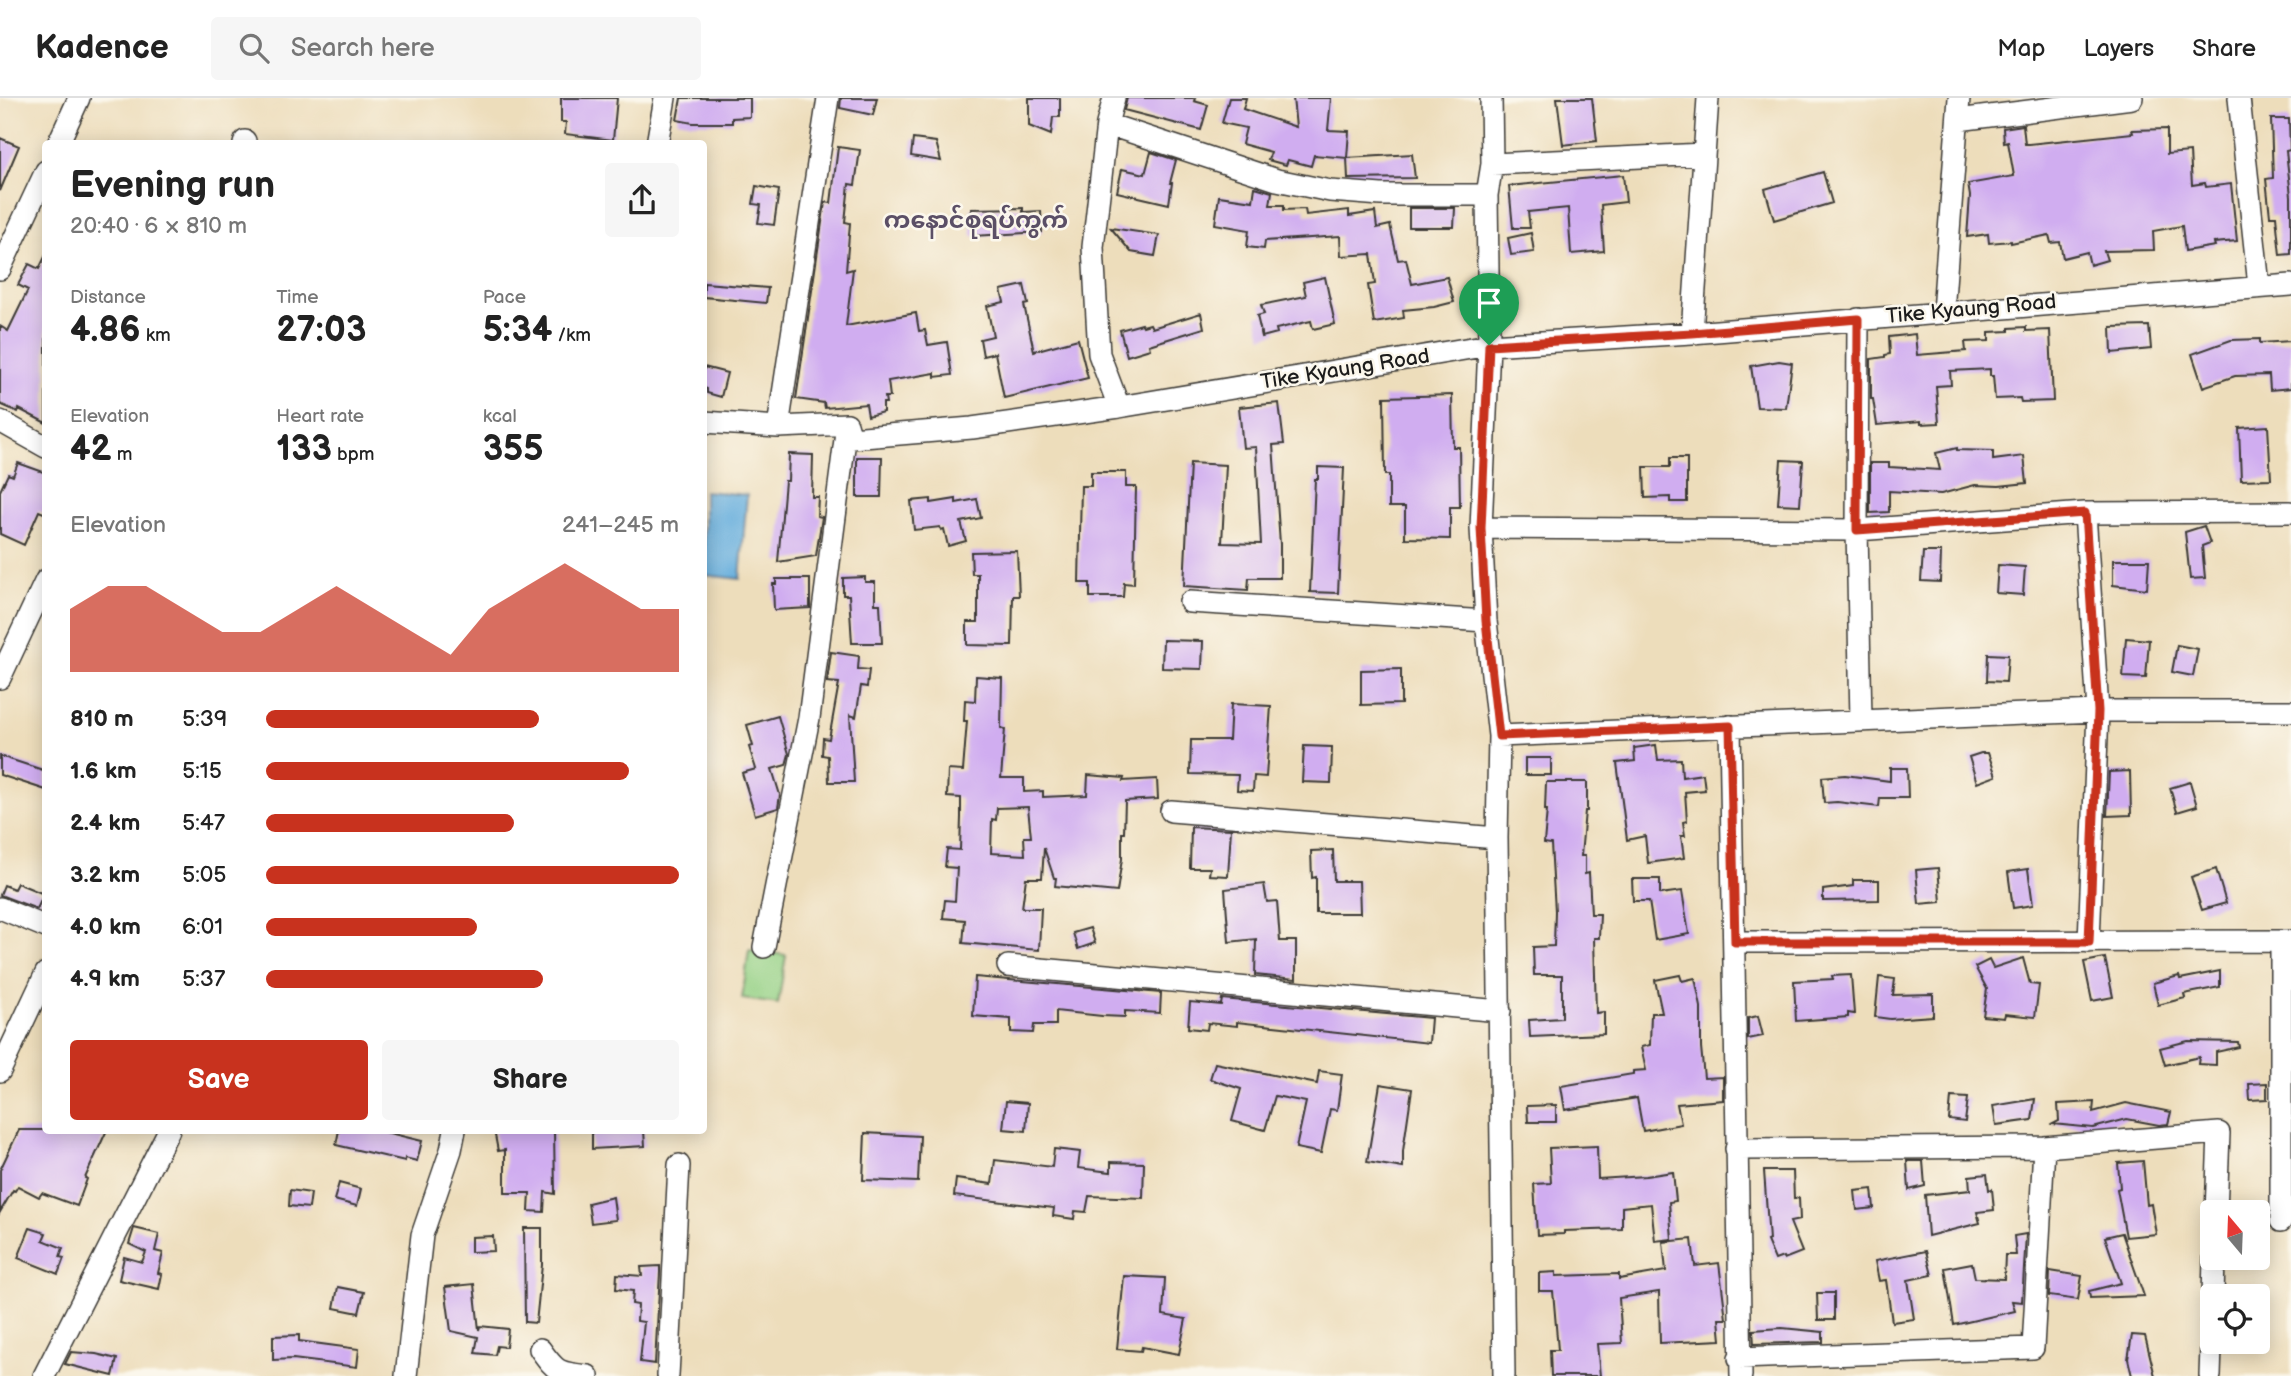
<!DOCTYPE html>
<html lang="en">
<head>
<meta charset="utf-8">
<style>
  body { margin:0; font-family:"Balsamiq Sans","Noto Sans Myanmar",sans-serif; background:#f6f6f6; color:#222; height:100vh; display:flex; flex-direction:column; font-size:26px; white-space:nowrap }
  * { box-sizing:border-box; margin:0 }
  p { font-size:23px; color:#767676 }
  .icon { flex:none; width:38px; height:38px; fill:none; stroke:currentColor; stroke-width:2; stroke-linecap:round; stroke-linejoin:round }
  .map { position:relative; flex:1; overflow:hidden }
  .details { position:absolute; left:42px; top:42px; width:665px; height:994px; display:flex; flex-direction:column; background:#fff; border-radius:7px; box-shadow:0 4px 18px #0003 }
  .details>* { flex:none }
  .needle { width:46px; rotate:341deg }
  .fabs { position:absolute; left:2200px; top:1102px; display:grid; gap:14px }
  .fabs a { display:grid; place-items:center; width:70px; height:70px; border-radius:7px; background:#fff; box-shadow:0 4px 18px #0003; font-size:35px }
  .pin { position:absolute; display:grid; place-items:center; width:60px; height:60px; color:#fff; margin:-72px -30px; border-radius:50% 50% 50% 0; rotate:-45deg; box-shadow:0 0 7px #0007 }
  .pin .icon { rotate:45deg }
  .round { display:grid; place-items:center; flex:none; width:74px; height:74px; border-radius:7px; background:#f6f6f6 }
  .summary { display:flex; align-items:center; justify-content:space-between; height:119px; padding:0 28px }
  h1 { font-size:38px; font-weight:700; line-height:52px }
  .stats { display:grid; grid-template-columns:repeat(3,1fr); gap:10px; height:119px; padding:7px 28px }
  .stats div { display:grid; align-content:center }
  .stats b { font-size:35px; font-weight:700 }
  .stats small { font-size:19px; font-weight:400 }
  .stats p { font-size:19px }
  .chart { height:196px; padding:14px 28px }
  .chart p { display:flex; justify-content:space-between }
  .chart svg { width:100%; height:126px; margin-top:7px; fill:#c8321e; opacity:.7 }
  .button { display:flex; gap:14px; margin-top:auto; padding:14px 28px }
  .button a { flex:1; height:80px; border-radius:7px; background:#c8321e; color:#fff; font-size:28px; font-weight:700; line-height:80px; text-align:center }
  .button a+a { background:#f6f6f6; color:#222 }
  ul { padding:0 28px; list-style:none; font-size:23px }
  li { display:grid; grid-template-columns:112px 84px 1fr; align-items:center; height:52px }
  li i { height:18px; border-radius:9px; background:#c8321e }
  header { display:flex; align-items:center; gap:42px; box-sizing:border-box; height:98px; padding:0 35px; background:#fff; border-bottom:2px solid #e0e0e0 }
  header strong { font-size:33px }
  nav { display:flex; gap:38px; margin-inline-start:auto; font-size:24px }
  .search { width:490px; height:63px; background:#f6f6f6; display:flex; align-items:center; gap:18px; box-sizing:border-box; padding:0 24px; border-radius:7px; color:#767676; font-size:26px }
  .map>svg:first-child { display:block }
</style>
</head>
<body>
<header>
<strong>Kadence</strong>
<div class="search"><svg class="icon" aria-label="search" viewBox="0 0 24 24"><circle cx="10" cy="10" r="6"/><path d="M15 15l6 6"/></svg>Search here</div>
<nav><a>Map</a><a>Layers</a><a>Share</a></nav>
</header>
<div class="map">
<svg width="2291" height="1278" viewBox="0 0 2291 1278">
  <rect width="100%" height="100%" fill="#fbf7ec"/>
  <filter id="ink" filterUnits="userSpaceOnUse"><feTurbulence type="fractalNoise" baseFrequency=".0143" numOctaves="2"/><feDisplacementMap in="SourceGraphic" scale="14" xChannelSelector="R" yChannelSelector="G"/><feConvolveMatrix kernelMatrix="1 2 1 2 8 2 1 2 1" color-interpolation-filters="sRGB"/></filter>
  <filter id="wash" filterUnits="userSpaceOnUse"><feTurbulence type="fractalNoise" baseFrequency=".00686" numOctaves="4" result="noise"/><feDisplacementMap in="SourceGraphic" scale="28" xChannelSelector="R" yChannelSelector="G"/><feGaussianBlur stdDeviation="1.57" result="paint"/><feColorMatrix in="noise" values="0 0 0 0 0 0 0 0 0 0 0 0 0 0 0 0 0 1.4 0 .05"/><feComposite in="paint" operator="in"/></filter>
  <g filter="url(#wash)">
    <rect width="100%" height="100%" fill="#edddbb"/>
    <path fill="#97d287" stroke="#5a7752" stroke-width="2" d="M749 852 786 857 778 906 742 901Z"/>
    <path fill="#65addd" stroke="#40647c" stroke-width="2" d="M704 393 747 397 740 481 704 477Z"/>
    <g id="blocks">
      <path fill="#d0adf0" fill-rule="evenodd" d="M561 0H617L613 42 565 36 566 24H561Z
        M681 0H750V19L732 20V25H693L677 22Z
        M841 0H877L873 17 840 10Z
        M1029 0H1060V19H1053L1051 37 1029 28Z
        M1127 0H1195L1194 3 1208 7 1201 32 1124 12Z
        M1229 0H1246L1243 11 1296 29 1293 0H1331L1328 32 1349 33 1347 60 1314 57 1311 68 1288 62 1286 67 1268 62 1271 54 1242 46 1246 30 1222 25Z
        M1557 0H1592L1597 43 1563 47Z
        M2271 21H2289L2290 52 2286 53 2291 98V156L2280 157 2276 118H2270L2266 81 2273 80Z
        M2023 27 2025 46H2029L2133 35 2132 32 2167 31V56L2190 54 2192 87 2205 85 2206 89 2231 86 2237 143 2214 145 2215 148 2185 153 2182 128 2153 133 2154 152 2104 153 2107 162 2090 167 2087 154 2063 160 2060 144 2051 145 2049 137 2011 145V143L1989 145 1988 136 1967 139 1970 98 1968 86 2014 78 2008 44 2004 45 2003 30Z
        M0 40 19 48 0 93Z
        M913 41 936 44 941 63 911 58Z
        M838 49 860 52 855 87 849 86 845 124 850 125 846 173 853 171 846 228 916 215 919 233 925 232 928 247 947 244 952 277 935 279V275L888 283 890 299H885L886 305H883V314L868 318 866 306 825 310 824 305 796 301 825 104 831 105Z
        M1151 54 1176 62 1170 85H1172L1169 106 1117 94 1122 71 1145 76Z
        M1412 56 1415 80 1348 81 1347 60Z
        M1823 74 1832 105 1774 122 1765 91Z
        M1623 77 1626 104 1601 107 1604 153 1571 156 1568 110 1528 114 1530 130H1513L1509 88Z
        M756 88 779 92 774 127 758 125 761 107 753 106Z
        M1255 89 1272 94 1270 107H1284V112L1305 111 1306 117 1349 112V118L1375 114 1377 130 1390 127 1398 162 1406 161 1412 186 1447 179 1454 204 1434 209 1403 212 1404 220 1374 225 1368 187 1375 186 1371 156 1341 158 1340 138 1265 143 1264 151 1247 149 1249 132 1215 126 1219 98 1253 103Z
        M1023 110V114L1041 113 1042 134 972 138 971 111Z
        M1409 110H1455L1454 129H1409Z
        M1111 130 1159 137 1155 158 1131 154Z
        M1531 135 1534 154 1511 157 1508 140Z
        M46 157V325L19 311 18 314 0 306V228L8 233 28 192 18 187 29 166 39 171Z
        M1325 179 1335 226 1313 231 1311 223 1276 231 1277 235 1262 239 1257 218 1264 216 1261 207 1306 198 1303 184Z
        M704 185 768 190 766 205 704 199Z
        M1024 187 1028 206 1024 207 1034 253 1078 241 1088 280 1004 300 995 255 983 258 980 241 993 238 987 208 1004 204 1001 192Z
        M1201 215 1204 230 1149 247 1150 251 1127 258 1120 232 1142 226 1143 228 1150 226 1152 230Z
        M2149 228 2151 251 2112 255 2111 229Z
        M2026 229V233L2050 232 2053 303 2021 304 2020 300 1995 301 1993 278H1990V271L1950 273 1951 287 1936 288 1939 325 1921 326V323L1877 327 1873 301H1871V261L1885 259V257L1890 256 1889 239 1915 236 1917 257 1966 253 1965 244 1989 243V234L2009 233V230Z
        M2260 241V245L2291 243V290L2270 292 2269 277 2235 278 2203 289 2192 256 2231 242Z
        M1779 263 1792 265 1786 310 1757 309 1751 268Z
        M704 269 727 275 721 299 707 295V291L704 290Z
        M1452 297 1453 349H1459L1460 409H1450V441L1405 440V409H1389V377H1385L1384 299Z
        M1279 305 1284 346 1273 347 1280 446V480H1249L1248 492 1184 488 1190 365 1226 367 1222 445 1261 446 1256 349 1243 350 1239 309Z
        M2268 328 2271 381 2241 382 2239 330Z
        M1957 350V352L1993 353V362L2024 358 2027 385 1999 388 1975 387 1941 396 1889 393V414L1870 415V365H1889V369L1940 372 1936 355Z
        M789 356 813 357 812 399H818L817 418 822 419 816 458 778 464 785 383H788Z
        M857 359H882L881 399H857Z
        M1670 360H1687V404H1670V399L1645 400 1644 369H1670Z
        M1781 362 1803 363 1800 407 1778 406Z
        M18 365 46 375V416L39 413 24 447 0 436V393L8 376 13 378Z
        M1318 369 1344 370 1338 495 1310 494 1315 381H1318Z
        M1091 374H1126V389H1136L1134 486 1124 485 1123 499H1090V485H1079L1081 388H1091Z
        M931 401V405L956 401V405L977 401 981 420 961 424 966 443 948 448 944 431 941 432 940 429 914 432 911 403Z
        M2204 428 2210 445 2202 448 2205 480 2190 481 2185 434Z
        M1017 453 1019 498H1013L1012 548 967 547V524H978V476H972L971 454Z
        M1923 454H1941L1940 484 1921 483Z
        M2113 462H2149L2147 491 2113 487Z
        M1998 467 2025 469 2023 497 1996 495Z
        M865 479V484H875V506H880L882 545H852L849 497H843V480Z
        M776 481H810V510L774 512 773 486H776Z
        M2126 540 2149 542 2146 580 2123 579Z
        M1163 542 1203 543 1202 571 1162 570Z
        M2177 547 2198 551 2193 578 2172 574Z
        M831 554 859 558 858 571 869 572 867 589 861 588 856 619 850 617 854 684H829L828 658 822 657 823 640 829 641 839 585 827 584Z
        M1988 556 2008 557 2006 584 1987 583Z
        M1401 571V606L1361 607V572Z
        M976 578 1002 580 1001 630 1005 631 1001 680H1024V694L1043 693V699L1087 697 1088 677 1124 680 1123 683 1157 681 1158 701 1125 703 1124 735H1122V761L1117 794 1055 788 1056 780H1054L1044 750 1042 780H1026L1022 810H1041L1039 852 963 845 965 822 943 820 945 802 955 803 957 770 945 769 947 751 960 752 961 719V700L947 699 948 672 963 673 967 623H964L965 602 975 603ZM1028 709 1031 739H1024L1025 757 991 755 992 721 996 722 997 710Z
        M1231 606 1271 608 1266 679 1254 678 1253 693 1237 692 1238 677 1190 676 1191 642H1229Z
        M778 618 789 656 786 667 772 671 780 697 778 710 755 717 742 675 756 671 749 649 753 648 747 627Z
        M1656 647 1658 662 1681 661 1682 679 1703 676 1705 692 1685 694 1687 723 1683 724 1685 738H1681L1684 760 1648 765 1645 738 1627 742 1617 665 1635 663 1634 650Z
        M1304 648 1332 649 1331 685 1302 684Z
        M1981 655H1988L1996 678 1977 685 1969 659Z
        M0 658 46 673V692L0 677Z
        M1525 660H1551V677H1525Z
        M1890 670H1907L1908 700H1880L1879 709 1837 704 1824 705 1822 679 1845 677 1890 683Z
        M2130 673 2131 717 2107 718 2109 674Z
        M1546 684H1587V713H1585L1581 758H1585V776L1589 775 1591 816H1600L1599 840H1594L1596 915 1604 914V936L1530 939 1529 922 1562 920V877H1534L1533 849 1554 848 1555 813 1551 746 1544 745 1547 712H1545Z
        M2190 684 2197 708 2177 714 2170 690Z
        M1191 729 1231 731 1228 778 1209 777 1210 770H1190Z
        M1333 752 1334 783H1359L1360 815H1316V779L1312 780 1311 753Z
        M1938 770 1941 804 1919 806 1916 772Z
        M2028 771 2033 807 2013 810 2008 774Z
        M2216 771 2226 805 2202 812 2191 779Z
        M1632 781H1660V796L1682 793 1689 836 1655 842 1649 803H1633Z
        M1853 782H1879V802L1823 803V792L1853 788Z
        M17 785 44 796 37 811 0 797 4 787 14 791Z
        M1264 786 1267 804 1277 803 1280 843H1296V881L1255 877 1256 841 1229 844 1225 791Z
        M1090 830 1095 845 1078 851 1073 835Z
        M2023 860 2030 886 2039 887 2035 919 2005 916 2004 920 1983 918 1987 891 1975 869 1989 862 1993 870Z
        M2105 860 2113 899 2092 903 2084 864Z
        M2220 873V889L2184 896 2185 900 2158 907 2153 885 2179 878 2180 881Z
        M1680 877 1682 883 1695 880 1701 909V949L1704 980 1723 979V1002L1677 1006 1681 1026 1643 1033 1637 1000 1565 1012 1561 988 1633 976V973L1646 972 1641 949 1650 947 1651 915H1662L1655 882Z
        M1851 877 1854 916 1848 915V919L1796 923 1794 883 1833 881 1832 878Z
        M975 879 1161 895 1160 915 1125 913V919L1102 918 1056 913V927H1034L1033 935 1011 934V921L973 918Z
        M1879 879 1895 881 1893 897 1933 896V918L1890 921 1875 919Z
        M1222 901 1431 920 1429 945 1237 924V928L1208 925 1207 932 1188 930 1190 904 1221 907Z
        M1758 918 1763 938 1748 941V920Z
        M2188 943 2238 944 2239 949 2216 954V967L2198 966 2199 959 2165 967 2160 950Z
        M1215 965 1317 986 1319 973 1342 976 1337 1012 1330 1011 1321 1055 1296 1050 1306 1004 1275 998 1265 1032 1232 1023 1241 991 1210 981Z
        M2267 985V1001L2250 1002 2249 986Z
        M1380 986 1412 991 1403 1053V1070L1367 1064Z
        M1951 999 1968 1000 1965 1024 1949 1022Z
        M2035 1001 2032 1022 1996 1027 1993 1008Z
        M1006 1003 1028 1005 1026 1033 1003 1031Z
        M2094 1004 2093 1014 2126 1005 2171 1014 2168 1026 2159 1027 2127 1021 2093 1030 2053 1026 2059 1023 2058 1006Z
        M1556 1007V1024H1528L1527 1008Z
        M19 1032H107L85 1080 87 1081 77 1108 42 1095 39 1099 18 1088 15 1093 13 1092 0 1114V1072Z
        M339 1032H377L422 1043 417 1063 405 1060V1063L336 1047Z
        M494 1032H554L555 1096 545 1094 544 1114 529 1113 530 1095H505V1052L498 1053Z
        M592 1032H644L645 1048 592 1051Z
        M865 1035 920 1038 918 1084 863 1082Z
        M1597 1048 1598 1081 1646 1078 1673 1074 1676 1103 1669 1104 1672 1141 1655 1143 1651 1106 1622 1109V1131L1564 1133V1136L1537 1137 1534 1086 1551 1085 1549 1050Z
        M1054 1051 1080 1054 1078 1070 1111 1074V1064L1144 1065 1143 1100 1089 1098 1086 1114 1075 1113 1074 1121 1053 1118 1054 1110 954 1098 956 1081 992 1086 995 1062 1052 1069Z
        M1907 1063H1923L1925 1088 1909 1092Z
        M2143 1063 2147 1107 2151 1106 2156 1136 2126 1139 2117 1091 2120 1090 2118 1065Z
        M1764 1073H1793L1794 1101 1799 1100 1800 1122 1790 1124 1802 1154 1784 1161 1783 1159 1775 1162 1767 1143 1769 1142Z
        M1987 1076 1989 1092 1992 1091 1994 1112 1977 1114 1980 1125 1928 1138 1925 1097 1970 1092 1969 1078Z
        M339 1085 361 1091 357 1108 334 1102Z
        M1872 1091 1874 1110 1857 1112 1855 1093Z
        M290 1092 311 1095 309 1110 289 1108Z
        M613 1099 616 1122 591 1125 588 1105Z
        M30 1130 46 1135 43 1142 63 1150 60 1159 64 1160 58 1176 18 1160Z
        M134 1130 159 1136 155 1153 163 1155 158 1175 162 1176 159 1191 119 1182 124 1159 142 1164 146 1154 129 1146Z
        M524 1130H542V1167L536 1225 525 1224Z
        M2122 1135 2144 1198 2090 1200 2089 1193 2121 1185 2105 1139Z
        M2026 1136 2022 1204 2012 1203 2015 1213 1954 1227 1945 1170 1972 1165 1975 1180 2004 1181 2005 1157H2016L2014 1138Z
        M493 1138 494 1153 471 1154V1139Z
        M1692 1141 1695 1168 1719 1165 1726 1221H1719L1721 1242 1660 1245 1659 1194 1619 1200 1622 1245 1597 1246 1600 1278H1551L1550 1252H1558L1553 1193H1539V1175L1556 1174V1178L1619 1176V1181L1666 1173 1663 1144Z
        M1926 1153 1932 1177 1908 1182 1914 1221 1892 1224 1886 1182 1879 1183 1875 1163Z
        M660 1168V1174L655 1266 640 1264 644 1224 637 1223 638 1207 632 1206 633 1193 616 1191 617 1176 642 1178 641 1169Z
        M2050 1173 2082 1178 2078 1202 2049 1198Z
        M1124 1178 1165 1180 1163 1217 1186 1221 1179 1256 1142 1249 1141 1253 1117 1251Z
        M474 1186 479 1232 480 1228 508 1231 506 1249 497 1248 495 1257 475 1255 478 1239 451 1233 445 1189Z
        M338 1189 364 1194 359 1215 334 1210Z
        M1817 1195H1834V1222H1818Z
        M1782 1230 1823 1234V1244L1754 1246 1753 1232Z
        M299 1237V1243L359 1251 357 1269 293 1261 273 1262V1238Z
        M2132 1237 2145 1238 2155 1278H2132L2128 1261Z
        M71 1254 96 1256 117 1261 113 1278 65 1266Z"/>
    </g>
  </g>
  <g filter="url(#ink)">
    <use href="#blocks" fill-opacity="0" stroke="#3b3934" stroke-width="2"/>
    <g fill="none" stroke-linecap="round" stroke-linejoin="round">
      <defs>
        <path id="minor" d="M1114 0 1107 26 1093 149 1099 256 1119 309
          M1491 0 1492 66 1487 97 1489 247 1481 430 1486 523 1499 638 1497 740 1504 1278
          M2239 0 2259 188
          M1958 22 2132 0
          M1107 26 1277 82 1330 93 1381 97H1487
          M58 46 79 0
          M244 46 245 43
          M657 46 665 0
          M1492 66 1704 56
          M0 171 46 73
          M1943 214 1959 0
          M1858 221 1857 432 1861 622
          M1692 235 1708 0
          M0 323 46 349
          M704 324 778 329 847 326 851 340 972 330 1119 309 1489 247 1692 235 2291 187
          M778 329 828 0
          M2085 415 2098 613 2089 844
          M1481 430 1857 432 2085 415 2291 414
          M1190 504 1486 523
          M0 580 46 482
          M1730 628 1741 1278
          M1499 638 2098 613H2291
          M1171 713 1497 740
          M0 810 46 829
          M1735 844 2291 843
          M764 849 809 620 847 326
          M1008 868 1500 913
          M0 973 46 875
          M1736 1051 2044 1049 2219 1035 2216 1115
          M2281 1123V843
          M2213 1199 2214 1160
          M540 1251C557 1275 559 1275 588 1278
          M1739 1260 2033 1250 2044 1049
          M44 1278 169 1032
          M406 1278 422 1137 451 1052 455 1032
          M668 1278 679 1067
          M2210 1278 2212 1220"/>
      </defs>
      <use href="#minor" stroke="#3b3934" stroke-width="24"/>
      <use href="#minor" stroke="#fff" stroke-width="21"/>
    </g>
  </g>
  <g fill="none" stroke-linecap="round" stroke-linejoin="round" filter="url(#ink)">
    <defs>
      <path id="route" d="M1858 221 1857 432 2085 415 2098 613 2089 844H1735L1730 628 1499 638 1486 523 1481 430 1489 247 1692 235Z"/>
    </defs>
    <use href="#route" stroke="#fff" stroke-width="14"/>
    <use href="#route" stroke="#c8321e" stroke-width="9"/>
  </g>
  <g text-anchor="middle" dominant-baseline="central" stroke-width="5" stroke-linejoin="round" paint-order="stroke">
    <g font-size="21" fill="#1c1c1c" stroke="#fbf7ec">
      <text transform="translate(1971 211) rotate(-5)">Tike Kyaung Road</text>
      <text transform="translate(1345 271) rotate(-9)">Tike Kyaung Road</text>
    </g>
    <g font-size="24" font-weight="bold" fill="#5b4f66" stroke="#fbf7ec">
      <text x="976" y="122">ကနောင်စုရပ်ကွက်</text>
    </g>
  </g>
</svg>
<div class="fabs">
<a><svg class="needle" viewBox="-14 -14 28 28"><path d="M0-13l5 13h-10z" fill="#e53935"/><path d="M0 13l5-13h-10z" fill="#767676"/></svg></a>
<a><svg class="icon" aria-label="locate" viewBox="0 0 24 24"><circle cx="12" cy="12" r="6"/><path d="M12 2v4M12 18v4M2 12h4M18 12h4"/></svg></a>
</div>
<div class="pin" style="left:1489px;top:247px;background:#1e9e55"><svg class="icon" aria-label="arrive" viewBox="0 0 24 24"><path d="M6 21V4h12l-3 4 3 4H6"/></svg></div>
<section class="details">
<div class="summary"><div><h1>Evening run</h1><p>20:40 · 6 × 810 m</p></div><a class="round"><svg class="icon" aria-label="share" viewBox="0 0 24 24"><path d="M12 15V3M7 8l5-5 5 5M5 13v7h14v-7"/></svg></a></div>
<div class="stats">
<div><p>Distance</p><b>4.86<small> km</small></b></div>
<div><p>Time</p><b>27:03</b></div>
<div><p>Pace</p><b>5:34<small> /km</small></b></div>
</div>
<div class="stats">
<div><p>Elevation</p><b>42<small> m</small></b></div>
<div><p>Heart rate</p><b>133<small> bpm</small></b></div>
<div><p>kcal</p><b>355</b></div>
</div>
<div class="chart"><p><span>Elevation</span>241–245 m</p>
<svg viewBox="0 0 160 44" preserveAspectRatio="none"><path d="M0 44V22L10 14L20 14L30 22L40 30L50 30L60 22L70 14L80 22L90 30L100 38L110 22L120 14L130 6L140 14L150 22L160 22V44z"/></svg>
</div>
<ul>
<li><b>810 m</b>5:39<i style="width:66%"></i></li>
<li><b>1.6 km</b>5:15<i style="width:88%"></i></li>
<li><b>2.4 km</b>5:47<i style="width:60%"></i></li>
<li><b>3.2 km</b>5:05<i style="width:100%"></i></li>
<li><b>4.0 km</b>6:01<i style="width:51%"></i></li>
<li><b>4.9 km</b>5:37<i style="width:67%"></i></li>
</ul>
<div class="button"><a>Save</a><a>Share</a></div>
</section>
</div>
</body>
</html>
